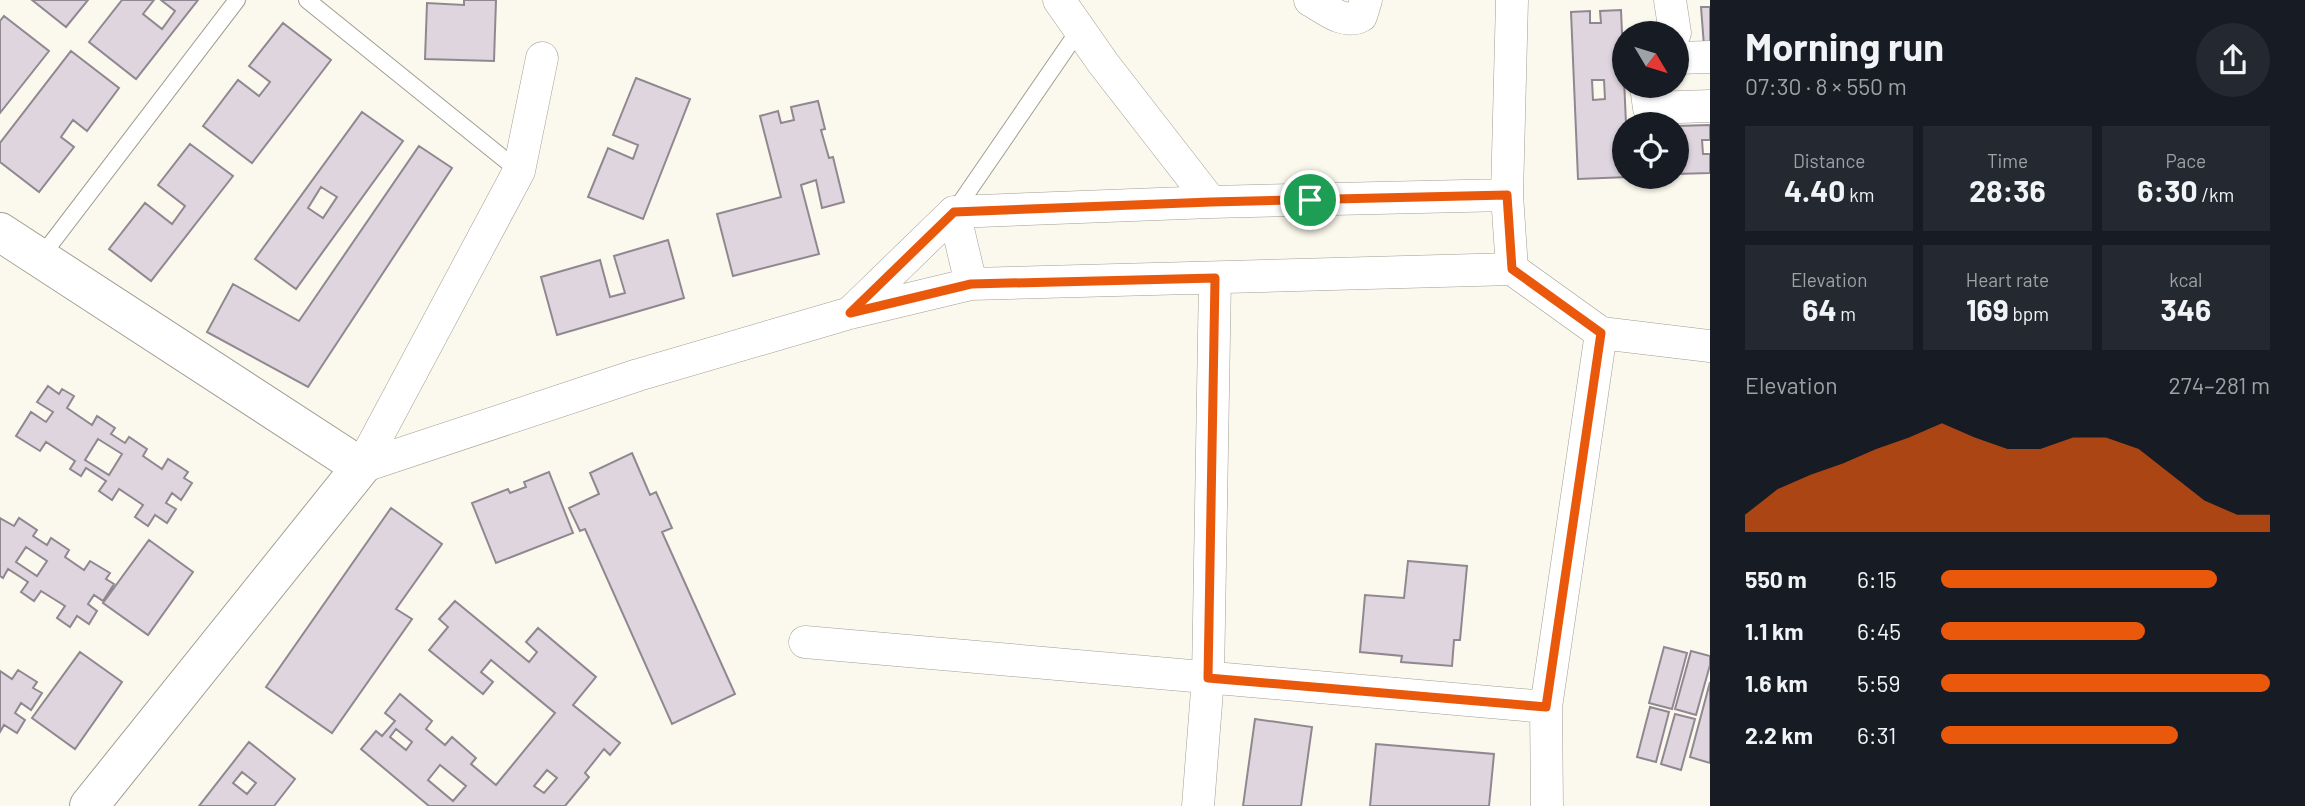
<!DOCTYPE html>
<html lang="en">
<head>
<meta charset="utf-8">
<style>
  body { margin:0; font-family:Barlow,sans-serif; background:#242831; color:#f1f3f6; height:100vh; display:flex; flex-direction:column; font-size:26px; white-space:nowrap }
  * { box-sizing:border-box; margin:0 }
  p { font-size:23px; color:#9ea1a6 }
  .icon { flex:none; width:38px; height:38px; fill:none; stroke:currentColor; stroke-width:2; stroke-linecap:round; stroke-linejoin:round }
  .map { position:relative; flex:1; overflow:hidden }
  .details { display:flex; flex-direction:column; background:#171b24; width:595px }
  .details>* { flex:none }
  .needle { width:46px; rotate:128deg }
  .controls { position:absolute; left:1612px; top:21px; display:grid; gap:14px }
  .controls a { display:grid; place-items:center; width:77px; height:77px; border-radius:50%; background:#171b24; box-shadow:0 2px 5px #0004; font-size:35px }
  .pin { position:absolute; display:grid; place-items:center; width:60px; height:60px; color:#fff; margin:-30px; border:4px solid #fff; border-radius:50%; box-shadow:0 2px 7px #0007 }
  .round { display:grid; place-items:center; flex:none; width:74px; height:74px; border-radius:37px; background:#242831 }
  .head { display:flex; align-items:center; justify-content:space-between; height:119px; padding:0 35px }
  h1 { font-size:38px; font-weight:700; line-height:52px }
  .stats { display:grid; grid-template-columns:repeat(3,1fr); gap:10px; height:119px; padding:7px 35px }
  .stats div { display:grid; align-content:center; border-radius:0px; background:#242831; text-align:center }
  .stats b { font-size:30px; font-weight:700 }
  .stats small { font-size:19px; font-weight:400 }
  .stats p { font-size:19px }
  .chart { height:196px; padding:14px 35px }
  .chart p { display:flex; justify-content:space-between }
  .chart svg { width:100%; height:126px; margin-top:7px; fill:#ea580c; opacity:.7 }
  ul { padding:0 35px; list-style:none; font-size:23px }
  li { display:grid; grid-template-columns:112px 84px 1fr; align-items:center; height:52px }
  li i { height:18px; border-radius:9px; background:#ea580c }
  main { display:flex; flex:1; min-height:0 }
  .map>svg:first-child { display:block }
</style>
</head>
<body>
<main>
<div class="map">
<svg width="1710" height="806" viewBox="0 0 1710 806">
  <rect width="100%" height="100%" fill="#fbf9ed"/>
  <path fill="#ded5de" stroke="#908890" stroke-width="2" fill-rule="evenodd" d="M32 0H88L66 27Z
    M122 0H154L143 14 162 29 175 11 161 0H198L136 79 89 42Z
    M464 0H496L494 61 425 59 427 3 464 5Z
    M1701 7H1710V47L1704 46Z
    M1621 10 1626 124 1624 177H1629L1578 179 1571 12 1590 11V23H1601L1600 11ZM1592 80H1604L1605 99 1593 100Z
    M4 16 49 51 0 113V21Z
    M283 23 331 60 252 163 203 126 238 80 259 96 270 82 249 66Z
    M71 51 119 88 87 131 73 120 61 137 74 147 39 192 0 162V143Z
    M636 78 690 99 643 219 588 197 608 148 633 159 638 145 613 135Z
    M818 101 825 129 821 130 829 158 833 157 844 202 822 208 816 180 801 185 819 254 733 276 717 214 781 197 760 116 778 111 781 123 794 120 791 107Z
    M362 112 403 141 296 289 255 259ZM321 187 337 197 323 218 308 208Z
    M1710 125V140H1702L1703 154H1710V173L1676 174V126Z
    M190 144 233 176 151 281 109 249 145 203 172 224 185 206 158 185Z
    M419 146 452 168 308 387 207 332 233 284 299 321Z
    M668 240 684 298 557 335 541 277 600 260 610 297 625 293 614 256Z
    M48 386 59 394 62 389 74 396 67 408 92 425 97 416 115 428 111 434 125 443 129 437 147 449 143 456 162 469 168 459 188 472 184 478 192 483 181 500 172 493 166 503 176 509 167 523 155 515 148 526 135 517 143 505 119 489 112 500 99 491 106 481 86 468 81 476 70 469 75 461 46 442 40 451 16 436 31 412 46 422 53 412 37 402ZM98 439 122 454 109 475 85 460Z
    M632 453 650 495 656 492 672 528 662 532 735 694 672 724 585 529 580 531 569 508 599 494 590 473Z
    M549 472 573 533 496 563 472 503 508 489 510 493 526 487 524 482Z
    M391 508 442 544 396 609 412 619 332 733 266 687Z
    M0 518 14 526 19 518 37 530 33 536 47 545 51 538 69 550 65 557 84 570 90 561 110 573 106 579 114 584 103 601 94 595 88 604 97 611 89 624 77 616 70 627 57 618 65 606 41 591 34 601 21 592 28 582 8 569 3 578 0 576ZM26 547 47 561 37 576 16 562Z
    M149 540 193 572 148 635 103 603Z
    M1408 561 1467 566 1460 640H1454L1452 666 1401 662 1402 656 1360 652 1365 595 1404 598Z
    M455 601 529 662 537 652 526 642 538 628 596 677 573 705 620 743 610 755 604 749 585 773 589 777 565 806H429L361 749 376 731 382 736 395 721 385 713 400 694 432 721 426 729 445 745 452 737 476 758 471 764 496 785 555 713 491 660 481 672 493 682 483 694 429 650 448 627 439 619ZM396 729 412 742 406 750 390 737ZM440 765 466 786 453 801 428 780ZM547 770 557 778 544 793 534 786Z
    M1664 647 1687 653 1672 709 1649 703Z
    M1691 651 1710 656V665L1696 715 1675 709Z
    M80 652 122 682 75 749 32 718Z
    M18 670 37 682 33 688 42 693 31 710 21 703 15 713 25 720 17 733 4 725 0 732V671L12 679Z
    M1710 682V763L1690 757Z
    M1650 707 1669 712 1656 762 1637 757Z
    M1675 714 1695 719 1681 770 1661 764Z
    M1255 719 1312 727 1301 806H1243Z
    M249 742 295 779 274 806H199ZM242 772 256 783 247 794 233 783Z
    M1376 744 1494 754 1489 806H1370Z"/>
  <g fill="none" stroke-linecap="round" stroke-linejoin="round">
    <defs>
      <path id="service" d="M307 0 519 171
        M954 212 1079 30
        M40 258 237 0"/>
      <path id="minor" d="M1059 0 1103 63 1211 202
        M1310 0C1326 9 1344 25 1361 16L1366 0
        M1512 0 1507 195 1512 269
        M1670 0 1675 33
        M1676 58 1710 57
        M1646 86 1649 108 1710 106
        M954 212 971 284
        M850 313 954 212 1211 202 1507 195
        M361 467 638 375 850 313 971 284 1512 269 1601 333 1710 346
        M361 467 519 171 542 58
        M805 642 1546 707
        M1198 806 1208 678 1215 278
        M1547 806 1546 707 1601 333"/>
      <path id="tertiary" d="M0 232 361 467 89 806"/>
    </defs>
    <use href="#service" stroke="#a09e93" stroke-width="18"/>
    <use href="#minor" stroke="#a09e93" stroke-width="33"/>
    <use href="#tertiary" stroke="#a09e93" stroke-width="40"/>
    <use href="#service" stroke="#fff" stroke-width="16"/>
    <use href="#minor" stroke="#fff" stroke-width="32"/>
    <use href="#tertiary" stroke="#fff" stroke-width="38"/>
  </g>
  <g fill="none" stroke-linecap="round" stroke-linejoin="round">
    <defs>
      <path id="route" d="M1507 195 1512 269 1601 333 1546 707 1208 678 1215 278 971 284 850 313 954 212 1211 202Z"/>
    </defs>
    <use href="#route" stroke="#fff" stroke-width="14"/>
    <use href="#route" stroke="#ea580c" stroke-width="9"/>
  </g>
</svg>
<div class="controls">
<a><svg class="needle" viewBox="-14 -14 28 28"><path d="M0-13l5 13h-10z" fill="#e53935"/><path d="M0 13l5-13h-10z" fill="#9ea1a6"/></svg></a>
<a><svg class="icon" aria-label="locate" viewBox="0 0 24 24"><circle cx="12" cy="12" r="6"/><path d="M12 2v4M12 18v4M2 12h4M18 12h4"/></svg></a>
</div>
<div class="pin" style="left:1310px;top:200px;background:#1e9e55"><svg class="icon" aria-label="arrive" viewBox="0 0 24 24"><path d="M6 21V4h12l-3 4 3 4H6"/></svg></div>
</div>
<section class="details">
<div class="head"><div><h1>Morning run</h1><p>07:30 · 8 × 550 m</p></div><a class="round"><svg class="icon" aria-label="share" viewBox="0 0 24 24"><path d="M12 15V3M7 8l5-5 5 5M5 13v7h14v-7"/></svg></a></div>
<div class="stats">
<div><p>Distance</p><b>4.40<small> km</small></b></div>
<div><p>Time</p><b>28:36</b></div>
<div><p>Pace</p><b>6:30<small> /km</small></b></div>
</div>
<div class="stats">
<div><p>Elevation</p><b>64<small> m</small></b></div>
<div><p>Heart rate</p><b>169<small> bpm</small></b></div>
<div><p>kcal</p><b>346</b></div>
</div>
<div class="chart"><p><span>Elevation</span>274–281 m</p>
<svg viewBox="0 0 160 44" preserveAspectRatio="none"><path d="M0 44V38L10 29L20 24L30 20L40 15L50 11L60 6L70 11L80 15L90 15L100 11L110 11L120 15L130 24L140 33L150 38L160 38V44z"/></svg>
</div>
<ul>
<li><b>550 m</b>6:15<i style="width:84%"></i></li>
<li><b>1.1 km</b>6:45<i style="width:62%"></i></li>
<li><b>1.6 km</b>5:59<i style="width:100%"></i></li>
<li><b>2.2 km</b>6:31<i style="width:72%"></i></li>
</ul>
</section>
</main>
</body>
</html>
